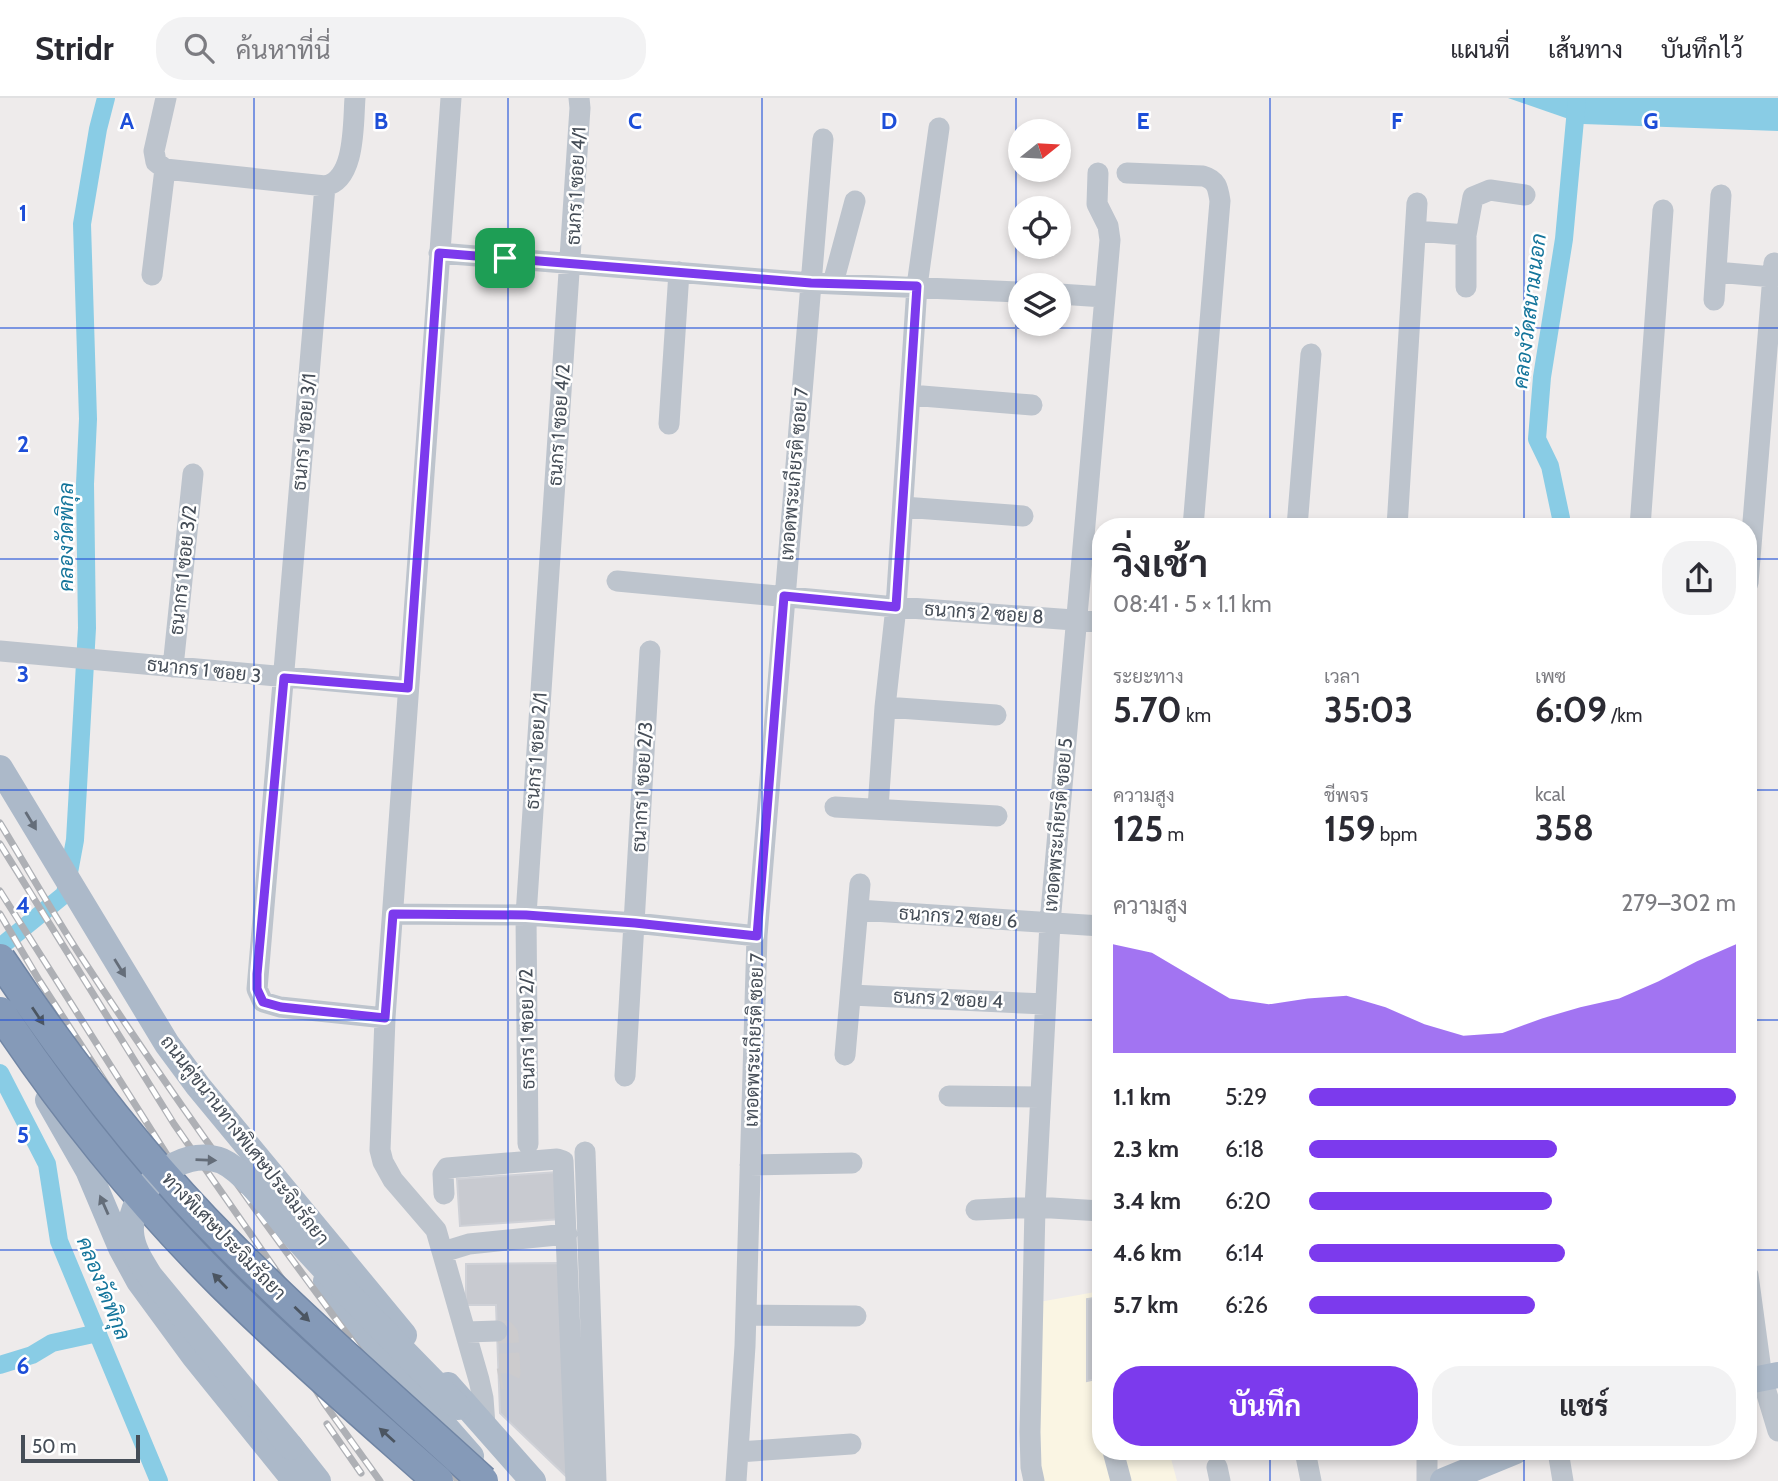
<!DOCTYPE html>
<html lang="th">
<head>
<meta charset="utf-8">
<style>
  body { margin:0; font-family:Cabin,Sarabun,sans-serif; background:#f2f2f3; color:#2b2b33; height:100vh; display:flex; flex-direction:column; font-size:26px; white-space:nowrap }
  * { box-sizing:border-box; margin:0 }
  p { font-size:23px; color:#7c7c81 }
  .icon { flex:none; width:38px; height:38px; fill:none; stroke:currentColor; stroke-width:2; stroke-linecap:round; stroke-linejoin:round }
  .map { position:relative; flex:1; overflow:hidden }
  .drawer { position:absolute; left:1092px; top:420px; width:665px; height:942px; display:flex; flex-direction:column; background:#fff; border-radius:28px; box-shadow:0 4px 10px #0003 }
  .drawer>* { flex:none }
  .needle { width:46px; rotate:72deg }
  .buttons { position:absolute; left:1008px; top:21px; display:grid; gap:14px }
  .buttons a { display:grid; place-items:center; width:63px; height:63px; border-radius:50%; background:#fff; box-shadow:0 4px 10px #0003; font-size:35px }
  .scale { position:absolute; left:21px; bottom:18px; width:119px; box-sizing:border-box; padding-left:7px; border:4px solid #454d57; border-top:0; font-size:19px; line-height:24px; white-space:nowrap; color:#454d57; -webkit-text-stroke:5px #fff; paint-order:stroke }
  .pin { position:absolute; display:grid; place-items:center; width:60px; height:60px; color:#fff; margin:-30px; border-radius:14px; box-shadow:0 4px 10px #0006 }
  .round { display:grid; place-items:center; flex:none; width:74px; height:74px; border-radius:28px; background:#f2f2f3 }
  .overview { display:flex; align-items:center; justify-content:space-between; height:119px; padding:0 21px }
  h1 { font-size:38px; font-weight:700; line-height:52px }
  .stats { display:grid; grid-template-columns:repeat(3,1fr); gap:10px; height:119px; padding:7px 21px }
  .stats div { display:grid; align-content:center }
  .stats b { font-size:35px; font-weight:700 }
  .stats small { font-size:19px; font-weight:400 }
  .stats p { font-size:19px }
  .chart { height:196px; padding:14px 21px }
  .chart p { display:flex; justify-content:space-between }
  .chart svg { width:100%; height:126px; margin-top:7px; fill:#7c3aed; opacity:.7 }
  .button { display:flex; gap:14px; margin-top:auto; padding:14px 21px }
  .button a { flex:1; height:80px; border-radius:28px; background:#7c3aed; color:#fff; font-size:28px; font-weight:700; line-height:80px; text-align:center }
  .button a+a { background:#f2f2f3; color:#2b2b33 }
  ul { padding:0 21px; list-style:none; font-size:23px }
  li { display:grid; grid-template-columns:112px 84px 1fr; align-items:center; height:52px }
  li i { height:18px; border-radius:9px; background:#7c3aed }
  header { display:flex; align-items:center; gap:42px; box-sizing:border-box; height:98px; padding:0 35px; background:#fff; border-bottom:2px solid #e1e1e2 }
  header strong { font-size:33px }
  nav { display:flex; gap:38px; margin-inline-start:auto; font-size:24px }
  .search { width:490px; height:63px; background:#f2f2f3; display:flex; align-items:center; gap:18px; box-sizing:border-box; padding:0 24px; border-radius:28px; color:#7c7c81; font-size:26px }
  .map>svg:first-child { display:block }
</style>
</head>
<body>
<header>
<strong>Stridr</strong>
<div class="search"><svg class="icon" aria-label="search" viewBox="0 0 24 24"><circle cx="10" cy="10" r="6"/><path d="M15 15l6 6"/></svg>ค้นหาที่นี่</div>
<nav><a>แผนที่</a><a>เส้นทาง</a><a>บันทึกไว้</a></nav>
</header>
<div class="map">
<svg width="1778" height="1383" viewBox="0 0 1778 1383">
  <rect width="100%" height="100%" fill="#eeebeb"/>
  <path fill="#faf5e3" d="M1101 1193V1353H1169L1177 1383H1037L1039 1204Z"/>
  <path fill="#89cce5" d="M1508 0H1778V33L1583 26Z"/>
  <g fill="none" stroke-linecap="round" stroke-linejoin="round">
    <path stroke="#89cce5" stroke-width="18" d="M1560 429 1561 420 1550 368 1537 341 1542 279 1564 141 1577 0
      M0 849 65 796 75 742 87 530 85 386 88 321 82 126 98 31 106 0
      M0 975 47 1066 59 1143 159 1383
      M0 1267 32 1257 52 1245 98 1235"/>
  </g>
  <path fill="#c8cad0" stroke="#cfd1d7" stroke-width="2" d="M557 1074 561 1121 460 1128 457 1081Z
    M560 1165 568 1380 500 1315 496 1207H466V1166Z
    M1101 1199V1280L1087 1283V1201Z"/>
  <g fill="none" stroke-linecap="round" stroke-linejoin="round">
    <path stroke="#cccbcd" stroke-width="21" stroke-dasharray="21 10" stroke-linecap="butt" d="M497 1233H505L508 1237 510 1275 508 1279 499 1281"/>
    <path stroke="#bdc4cd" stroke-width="21" d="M166 0 154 53 156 64 165 71 325 88C356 82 353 24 355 0
      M451 0 385 920 380 1052 383 1064 393 1082 436 1132 479 1282 483 1300 485 1327
      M1127 75 1203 78C1217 82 1218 90 1220 103L1193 429
      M325 88 257 891 263 904 280 909 385 920
      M1416 133 1466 137 1473 99 1490 92 1525 97
      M1466 137V189
      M439 155 811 185 1020 194
      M1716 174 1773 179
      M152 177 165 71
      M833 185 855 103
      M1059 196 1104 199
      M1714 202 1721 97
      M910 297 1032 307
      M669 326 679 174
      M903 409 1023 418
      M1297 429 1311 256
      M1397 429 1417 105
      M1640 429 1663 112
      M617 483 896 509 1101 524
      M1748 485 1774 165
      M0 553 408 590
      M173 569 193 376
      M885 609 996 617
      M835 709 997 718
      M878 710 885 609 896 509 917 188 939 30
      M858 812 1101 828
      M393 816 526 817 635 825 757 838
      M851 897 1045 906
      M845 957 860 786
      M625 978 650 553
      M949 998 1040 999
      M528 1046 526 817 580 10 579 0
      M585 1054 596 1383
      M750 1067 852 1065
      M444 1096 443 1076 447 1070 557 1061 563 1063 576 1383
      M976 1112 1035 1109 1101 1113
      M443 1154 469 1146 567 1136
      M1748 1177 1762 1280 1778 1333
      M746 1217 856 1218
      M467 1234 497 1233
      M1113 1353 1121 1383
      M1305 1353 1311 1383
      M1427 1353V1383
      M1558 1353 1563 1383
      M738 1354 851 1346
      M1217 1369 1220 1383
      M736 1383 745 1248 757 838 823 41
      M1034 1383 1031 1369 1030 1334 1035 1109 1050 825 1110 142 1108 128 1097 106 1098 75"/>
    <path stroke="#acb9c9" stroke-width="26" d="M0 670 167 946 198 988 404 1237
      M48 1002 88 1072 121 1150 139 1183 194 1258 295 1383
      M326 1183 361 1233 471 1358
      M1748 1283 1778 1277
      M448 1287 533 1383
      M291 1349 318 1383
      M1443 1383 1516 1353"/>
    <defs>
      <path id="rail" d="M0 725C27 769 52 814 80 857 198 1038 327 1211 458 1383
        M0 746 174 1026 305 1214 426 1383
        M0 793 324 1305 380 1383
        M0 816 39 882 260 1223
        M327 1326 361 1375"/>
    </defs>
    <use href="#rail" stroke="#aeb0b5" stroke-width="7"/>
    <use href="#rail" stroke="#fff" stroke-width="4.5" stroke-dasharray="13" stroke-linecap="butt"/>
    <defs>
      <path id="highway-bridge" d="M0 861C67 961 140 1058 226 1144 308 1227 397 1304 483 1383
        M0 914C65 1012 139 1103 222 1186 291 1254 365 1318 438 1383"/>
    </defs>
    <use href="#highway-bridge" stroke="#7085a4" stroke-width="33" stroke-linecap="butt"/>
    <path stroke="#acb9c9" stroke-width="26" d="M291 1349 150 1178C142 1165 132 1151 131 1134 128 1093 181 1046 222 1063 248 1075 280 1122 299 1143 350 1200 405 1254 458 1309"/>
    <use href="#highway-bridge" stroke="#859ab8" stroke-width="30"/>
  </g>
  <defs><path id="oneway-solid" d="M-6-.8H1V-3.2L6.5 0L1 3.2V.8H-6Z" transform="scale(1.75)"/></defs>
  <g fill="#646d79">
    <use href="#oneway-solid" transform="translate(31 723) rotate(59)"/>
    <use href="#oneway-solid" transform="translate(120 870) rotate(58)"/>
    <use href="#oneway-solid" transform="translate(206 1062) rotate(2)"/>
    <use href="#oneway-solid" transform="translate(104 1107) rotate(-114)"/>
  </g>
  <g fill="#4b5561">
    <use href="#oneway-solid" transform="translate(38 918) rotate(56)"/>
    <use href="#oneway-solid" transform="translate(220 1183) rotate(-134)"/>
    <use href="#oneway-solid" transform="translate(302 1216) rotate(44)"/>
    <use href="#oneway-solid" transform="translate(387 1337) rotate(-138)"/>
  </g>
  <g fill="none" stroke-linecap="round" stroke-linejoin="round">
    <defs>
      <path id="route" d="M439 155 811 185 917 188 896 509 784 498 757 838 635 825 526 817 393 816 385 920 281 909 263 904 257 891V876L284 580 408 590Z"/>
    </defs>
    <use href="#route" stroke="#fff" stroke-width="14"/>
    <use href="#route" stroke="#7c3aed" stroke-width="9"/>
  </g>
  <path fill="none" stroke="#1d4ed8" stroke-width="2" stroke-opacity="0.55" d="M254 0V1383M508 0V1383M762 0V1383M1016 0V1383M1270 0V429M1524 0V429M0 230H1778M0 461H1101M1748 461H1778M0 692H1101M1748 692H1778M0 922H1101M1748 922H1778M0 1152H1101M1748 1152H1778M1270 1353V1383M1524 1353V1383"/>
  <g text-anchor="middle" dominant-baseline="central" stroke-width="5" stroke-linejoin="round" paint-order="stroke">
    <g font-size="19" fill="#454d57" stroke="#fff">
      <text transform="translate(576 88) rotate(-87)">ธนกร 1 ซอย 4/1</text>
      <text transform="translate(559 327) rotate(-86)">ธนกร 1 ซอย 4/2</text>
      <text transform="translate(304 334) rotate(-85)">ธนกร 1 ซอย 3/1</text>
      <text transform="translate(794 376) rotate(-85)">เทอดพระเกียรติ ซอย 7</text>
      <text transform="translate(183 472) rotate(-84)">ธนากร 1 ซอย 3/2</text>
      <text transform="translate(984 515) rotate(4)">ธนากร 2 ซอย 8</text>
      <text transform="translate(204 572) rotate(6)">ธนากร 1 ซอย 3</text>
      <text transform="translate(536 653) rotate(-86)">ธนกร 1 ซอย 2/1</text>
      <text transform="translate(642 689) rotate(-87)">ธนากร 1 ซอย 2/3</text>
      <text transform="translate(1058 727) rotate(-85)">เทอดพระเกียรติ ซอย 5</text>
      <text transform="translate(958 819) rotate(4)">ธนากร 2 ซอย 6</text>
      <text transform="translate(948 901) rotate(3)">ธนกร 2 ซอย 4</text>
      <text transform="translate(527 931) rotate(-91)">ธนกร 1 ซอย 2/2</text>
      <text transform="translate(754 942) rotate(-88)">เทอดพระเกียรติ ซอย 7</text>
      <text transform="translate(245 1042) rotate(52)">ถนนคู่ขนานทางพิเศษประจิมรัถยา</text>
      <text transform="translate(224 1138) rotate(46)">ทางพิเศษประจิมรัถยา</text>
    </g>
    <g font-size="21" font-style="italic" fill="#14759b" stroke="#fff">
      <text transform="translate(1529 213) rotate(-83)">คลองวัดสนามนอก</text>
      <text transform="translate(65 439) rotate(-90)">คลองวัดพิกุล</text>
      <text transform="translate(104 1190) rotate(68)">คลองวัดพิกุล</text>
    </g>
  </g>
  <g font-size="23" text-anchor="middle" font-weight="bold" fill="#1d4ed8" stroke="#fff" stroke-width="5" stroke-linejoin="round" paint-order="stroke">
    <text x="127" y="31">A</text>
    <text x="381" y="31">B</text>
    <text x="635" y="31">C</text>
    <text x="889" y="31">D</text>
    <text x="1143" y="31">E</text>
    <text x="1397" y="31">F</text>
    <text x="1651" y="31">G</text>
    <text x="23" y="123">1</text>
    <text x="23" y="354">2</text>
    <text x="23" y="584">3</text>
    <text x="23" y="815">4</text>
    <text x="23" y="1045">5</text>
    <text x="23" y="1276">6</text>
  </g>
</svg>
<div class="buttons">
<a><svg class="needle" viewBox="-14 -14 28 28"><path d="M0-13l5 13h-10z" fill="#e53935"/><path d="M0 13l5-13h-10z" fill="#7c7c81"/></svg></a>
<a><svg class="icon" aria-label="locate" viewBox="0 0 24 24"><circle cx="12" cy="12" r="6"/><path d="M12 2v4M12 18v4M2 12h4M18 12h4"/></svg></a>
<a><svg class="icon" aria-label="layers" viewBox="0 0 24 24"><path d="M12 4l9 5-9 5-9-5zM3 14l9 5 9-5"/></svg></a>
</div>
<div class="scale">50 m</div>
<div class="pin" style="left:505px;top:160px;background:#1e9e55"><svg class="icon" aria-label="arrive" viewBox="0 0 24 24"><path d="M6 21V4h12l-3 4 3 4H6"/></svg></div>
<section class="drawer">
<div class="overview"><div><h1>วิ่งเช้า</h1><p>08:41 · 5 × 1.1 km</p></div><a class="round"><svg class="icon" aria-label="share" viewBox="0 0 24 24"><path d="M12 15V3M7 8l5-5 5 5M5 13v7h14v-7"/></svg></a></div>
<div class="stats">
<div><p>ระยะทาง</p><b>5.70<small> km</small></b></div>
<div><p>เวลา</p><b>35:03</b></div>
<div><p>เพซ</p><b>6:09<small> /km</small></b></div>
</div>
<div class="stats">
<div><p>ความสูง</p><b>125<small> m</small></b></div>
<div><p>ชีพจร</p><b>159<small> bpm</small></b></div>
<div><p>kcal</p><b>358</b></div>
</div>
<div class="chart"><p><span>ความสูง</span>279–302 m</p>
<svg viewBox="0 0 160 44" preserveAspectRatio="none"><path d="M0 44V6L10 9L20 17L30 25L40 27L50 25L60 24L70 28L80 34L90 38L100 37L110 32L120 28L130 25L140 19L150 12L160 6V44z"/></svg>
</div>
<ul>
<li><b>1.1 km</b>5:29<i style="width:100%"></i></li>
<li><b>2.3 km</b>6:18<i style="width:58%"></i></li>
<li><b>3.4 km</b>6:20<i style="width:57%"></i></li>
<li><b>4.6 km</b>6:14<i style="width:60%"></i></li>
<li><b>5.7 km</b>6:26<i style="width:53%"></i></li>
</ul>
<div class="button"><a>บันทึก</a><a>แชร์</a></div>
</section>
</div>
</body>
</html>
